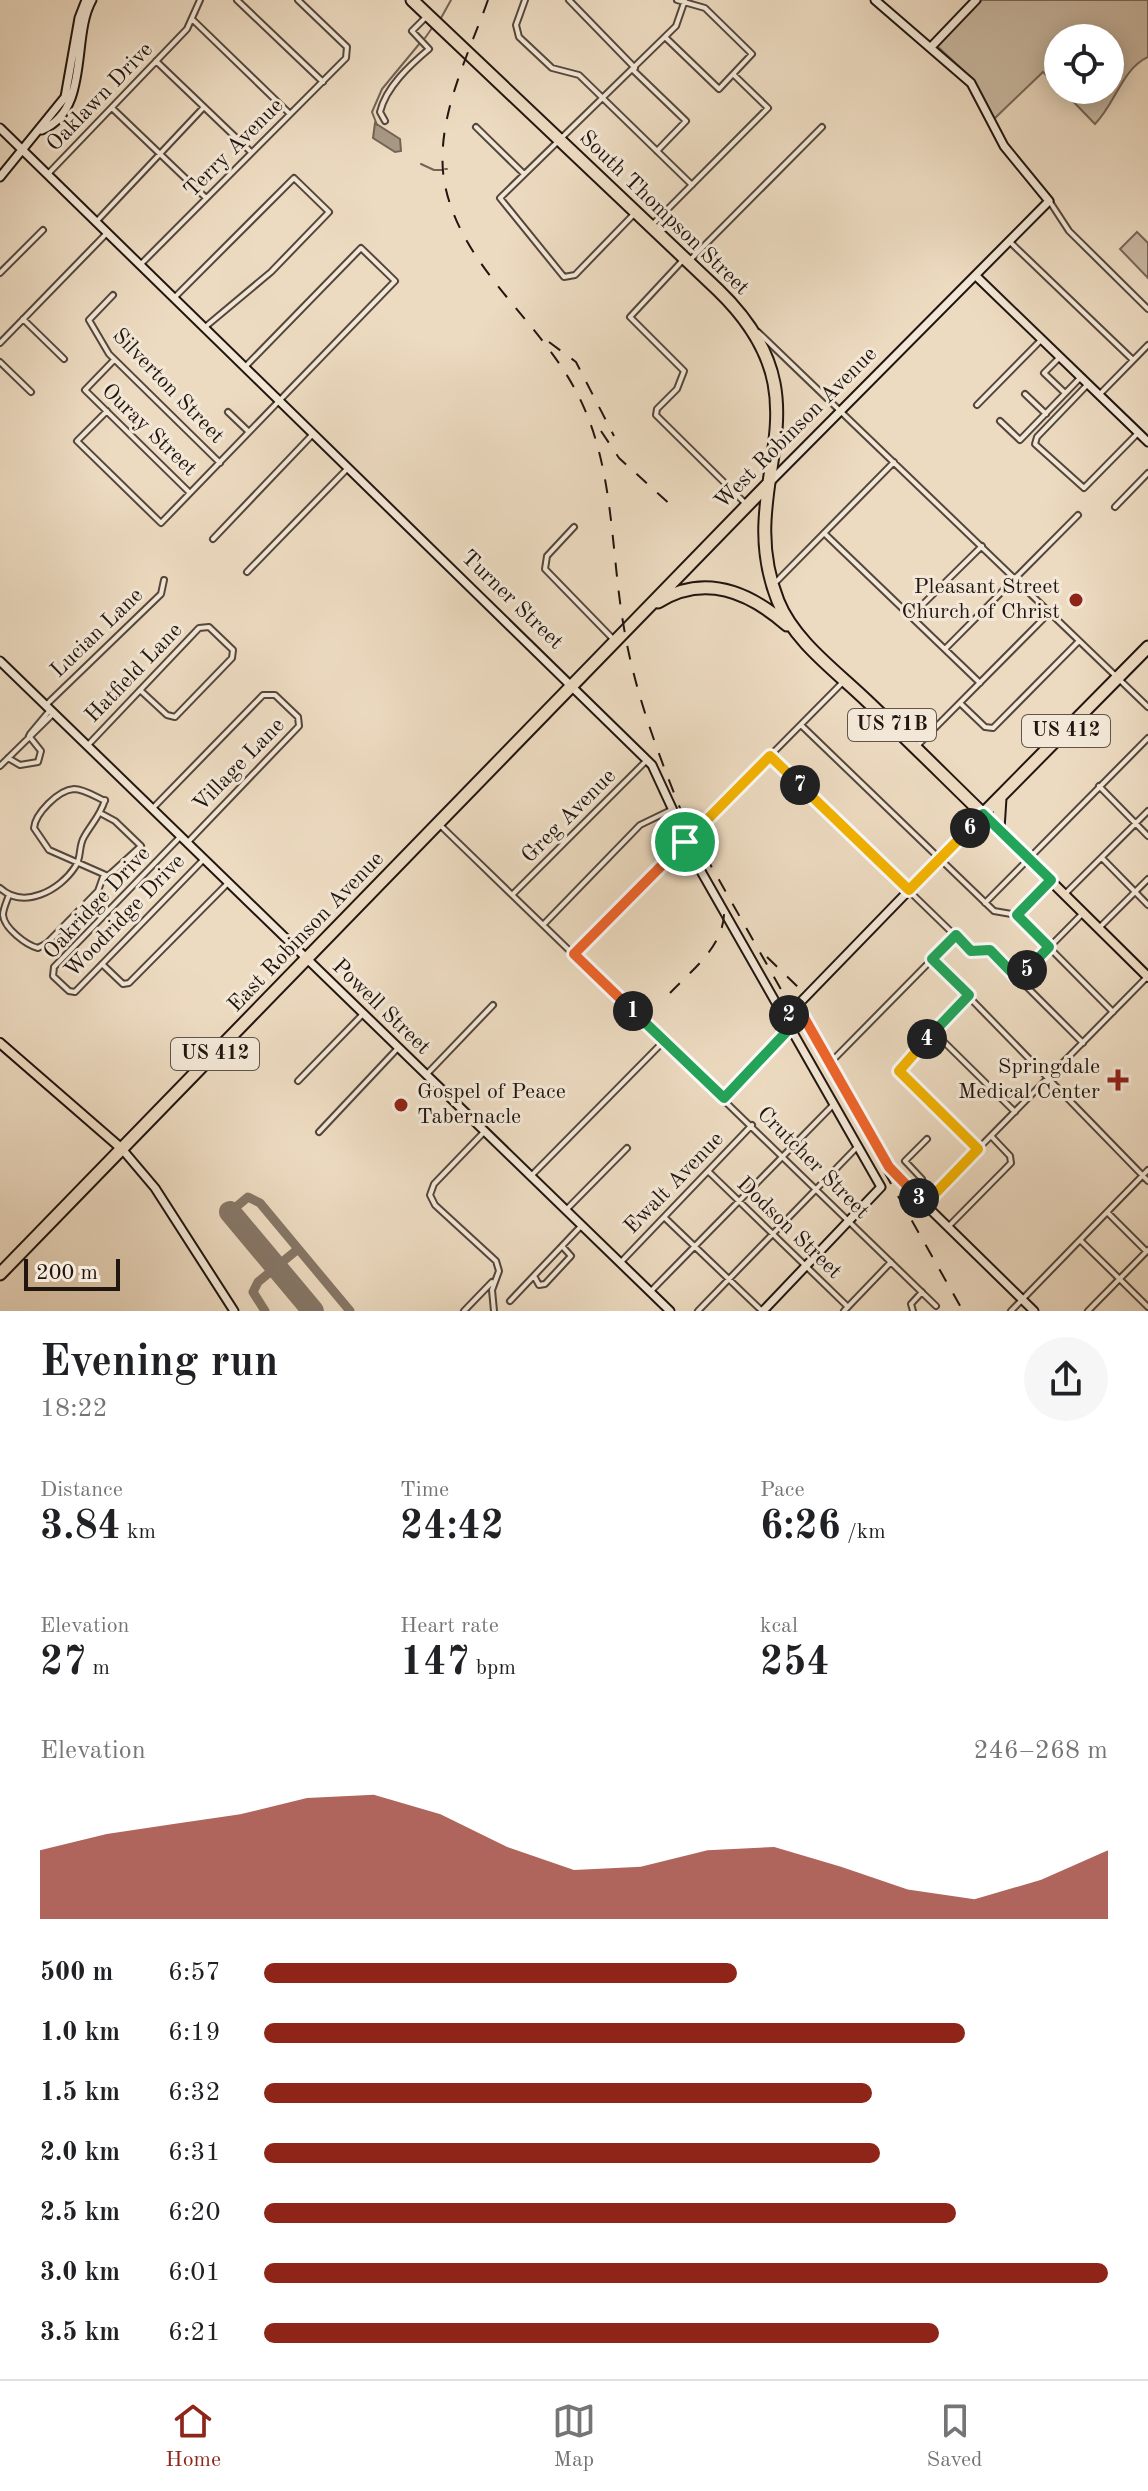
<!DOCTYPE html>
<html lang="en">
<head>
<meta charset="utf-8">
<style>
  body { margin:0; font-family:"Old Standard TT",serif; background:#f6f6f6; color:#202124; height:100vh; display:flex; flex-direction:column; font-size:30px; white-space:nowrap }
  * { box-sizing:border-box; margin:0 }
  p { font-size:26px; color:#757577 }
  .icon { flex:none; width:44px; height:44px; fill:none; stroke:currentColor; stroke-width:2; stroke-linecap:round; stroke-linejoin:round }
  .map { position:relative; height:1311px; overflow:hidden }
  .sheet { display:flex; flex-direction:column; background:#fff; flex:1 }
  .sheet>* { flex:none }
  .buttons { position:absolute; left:1044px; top:24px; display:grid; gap:16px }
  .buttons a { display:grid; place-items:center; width:80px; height:80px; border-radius:50%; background:#fff; box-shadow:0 4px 20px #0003; font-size:40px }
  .scale { position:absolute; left:24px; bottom:20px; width:96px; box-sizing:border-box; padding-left:8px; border:4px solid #211510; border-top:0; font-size:22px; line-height:28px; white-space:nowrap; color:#211510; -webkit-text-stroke:6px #f3e8d7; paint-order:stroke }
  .pin { position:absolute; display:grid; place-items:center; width:68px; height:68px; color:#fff; margin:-34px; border:4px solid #fff; border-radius:50%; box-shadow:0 2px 8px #0007 }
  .km { position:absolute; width:40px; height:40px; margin:-20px; border-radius:50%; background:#222; color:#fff; font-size:22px; line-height:40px; text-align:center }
  .round { display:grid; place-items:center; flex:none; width:84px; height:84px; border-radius:42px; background:#f6f6f6 }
  .headline { display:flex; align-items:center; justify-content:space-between; height:136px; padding:0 40px }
  h1 { font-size:44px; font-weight:600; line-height:60px }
  .metrics { display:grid; grid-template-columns:repeat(3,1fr); gap:12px; height:136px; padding:8px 40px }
  .metrics div { display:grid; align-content:center }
  .metrics b { font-size:40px; font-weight:600 }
  .metrics small { font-size:22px; font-weight:400 }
  .metrics p { font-size:22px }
  .chart { height:224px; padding:16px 40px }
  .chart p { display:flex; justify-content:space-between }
  .chart svg { width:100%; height:144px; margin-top:8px; fill:#8f2418; opacity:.7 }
  ul { padding:0 40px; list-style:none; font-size:26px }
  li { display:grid; grid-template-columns:128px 96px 1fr; align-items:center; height:60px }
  li i { height:20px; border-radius:10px; background:#8f2418 }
  .tabs { display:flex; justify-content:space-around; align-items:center; height:112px; border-top:2px solid #e0e0e0; background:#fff; font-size:22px; color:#757577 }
  .tabs a { display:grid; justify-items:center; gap:4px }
  .tabs .active { color:#8f2418 }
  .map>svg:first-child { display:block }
</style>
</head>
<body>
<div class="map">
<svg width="1148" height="1311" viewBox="0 0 1148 1311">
  <rect width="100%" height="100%" fill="#eddbc1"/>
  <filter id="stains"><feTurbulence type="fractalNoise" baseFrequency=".0025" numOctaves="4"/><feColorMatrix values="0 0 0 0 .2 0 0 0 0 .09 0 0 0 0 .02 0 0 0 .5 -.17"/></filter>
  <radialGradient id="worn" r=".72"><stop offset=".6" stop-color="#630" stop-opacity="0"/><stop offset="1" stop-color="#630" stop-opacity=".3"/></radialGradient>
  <path fill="#cab9a3" stroke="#76675a" stroke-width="2" d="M982 0H1148V57C1121 70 1116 103 1095 124L1062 90H1110V38H1058V86L1043 72 994 119 974 80 937 46Z
    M1137 232 1148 243V278L1120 249Z"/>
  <path fill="#a89885" stroke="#726456" stroke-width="2" d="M375 123 400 139 401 151 395 152 373 138Z"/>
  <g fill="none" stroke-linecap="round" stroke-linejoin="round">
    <path stroke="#726456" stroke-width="2" d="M441 18 451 0
      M425 38 432 28
      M377 125 372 112 382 89 420 43
      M421 164 434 170H442
      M445 169H447"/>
    <path stroke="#877868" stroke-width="9" d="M230 1212 248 1197 260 1203 350 1311
      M265 1311 253 1292 258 1282 298 1249"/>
    <path stroke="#877868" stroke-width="22" d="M230 1212 313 1311"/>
    <defs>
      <path id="street" d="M237 0 323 82
        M525 0 516 25 519 37 552 68 579 75 692 185
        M569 0 635 68
        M193 20 289 113
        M665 37 719 89 752 54 705 8 677 0
        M156 61 251 152
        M633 70 686 121 657 151
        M112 108 206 198
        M385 121 380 112C386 87 410 65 429 49L412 31 427 16
        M476 127 524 174
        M47 175 187 29 200 0
        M1050 202 1069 231 1148 309
        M635 213 575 275 564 277 500 198 676 26 685 0
        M96 222 204 107
        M653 224 768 108 734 75
        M1009 241 1133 360
        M683 260 630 317 684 371 677 389 657 409 656 415 745 503
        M690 260 822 127
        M140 265 346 58 347 47 298 0
        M0 273 43 230
        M113 295 89 320 109 354 220 463
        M174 298 294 178 329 212 271 272 204 328
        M23 319 64 359
        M758 332 1148 707
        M0 343 107 233
        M1060 357 1044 373 1065 393
        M114 360 85 390 190 493
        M0 362 31 392
        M1088 384 1037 437 1035 444 1084 488 1138 433
        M1025 394 1046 414
        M1099 395 1148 345
        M977 405 1042 339
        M107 411 77 441 161 523 395 281 361 248 245 367
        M228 412 249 432
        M1000 421 1020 440 1081 377
        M1115 507 1148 473
        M574 527 547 556 545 569 614 640
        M824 533 980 683
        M213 539 312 435
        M247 572 347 469
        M777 581 894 462
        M911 616 982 546
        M945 649 1078 515
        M960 703 985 727 993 728 1079 641
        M46 705 161 594 164 580
        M801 725 994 911 1017 915 1113 1012
        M30 734 50 710
        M88 745 199 628 209 627 233 650 232 658 175 717 167 715 140 690
        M917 746 1050 612
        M770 756 971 951 990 950 1083 1043
        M8 758 20 765 38 762 41 751 29 736
        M0 766 54 713
        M1099 786 1148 836
        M153 808 263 695H275L298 717 299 726 188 842
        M102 814 115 821 141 846 108 876 49 850 34 828C35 814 58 790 74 789 84 789 96 797 105 801
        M441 826 936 1306
        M180 837 54 967 53 976 69 991 75 992 203 860
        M1102 858 1148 905
        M0 888C24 910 60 890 75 867 82 858 78 847 84 837 92 823 100 816 105 800
        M513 894 646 761
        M1065 894 1148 811
        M9 895C7 901 3 909 3 915 4 928 26 945 38 948L47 943 98 891 103 877
        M985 903 1148 738
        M1017 915 1051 880
        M544 924 640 825 671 810
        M1099 928 1148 879
        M574 954 843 682
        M932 959 1148 1181
        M102 964 123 984 129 983 229 882
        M1018 979 1084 912
        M969 995 899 1069 978 1149
        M934 1032 1015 1112
        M831 1062 956 935
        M426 1075 493 1005
        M298 1081 363 1014
        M724 1098 790 1028
        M319 1132 398 1048
        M484 1132 434 1184 430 1195 435 1205 496 1261 499 1271 492 1290 494 1311
        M708 1171 848 1307
        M531 1176 664 1041
        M911 1191 922 1179 905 1161 927 1139
        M925 1203 1146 978
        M567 1209 627 1148
        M1107 1212 1146 1251
        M664 1217 762 1311
        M948 1227 1011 1163 1010 1156 991 1136
        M1080 1240 1148 1307
        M621 1262 752 1125
        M534 1276 539 1285 545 1284 571 1256 562 1246
        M651 1291 834 1104
        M510 1301 581 1226
        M464 1311 492 1282
        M698 1311 858 1146
        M844 1311 891 1262
        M913 1311 911 1304 922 1292
        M1011 1311 1148 1170
        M1088 1311 1148 1250"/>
      <path id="secondary" d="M932 46 976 0
        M0 128 652 765 702 873 881 1187 763 1311
        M42 130C91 109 71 37 92 0
        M0 177 65 97 79 18 86 0
        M976 276 1148 442
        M770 482 1049 201 1004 146 971 83 875 0
        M0 661 670 1311
        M798 1007 894 1174 1034 1311
        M785 1018 983 814
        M122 1149 155 1188 234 1311"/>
      <path id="primary" d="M983 814 1148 977
        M0 1043 122 1149"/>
      <path id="highway" d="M412 0 718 290C837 405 730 480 778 601 794 641 836 671 866 700 906 738 944 776 983 814L1148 647
        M658 602C705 573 749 592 787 625
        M998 829 1000 798
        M0 1274 769 483"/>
    </defs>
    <use href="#street" stroke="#54463c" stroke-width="8"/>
    <use href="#secondary" stroke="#211510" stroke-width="11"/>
    <use href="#primary" stroke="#211510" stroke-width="12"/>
    <use href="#highway" stroke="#211510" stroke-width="15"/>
    <use href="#street" stroke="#f3e8d7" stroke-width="4"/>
    <use href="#secondary" stroke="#f3e8d7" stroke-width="7"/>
    <use href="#primary" stroke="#eddbc1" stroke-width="8"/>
    <use href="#highway" stroke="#eddbc1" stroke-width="11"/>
    <path stroke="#211510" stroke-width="2" stroke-dasharray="14 14" stroke-linecap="butt" d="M488 0C468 56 435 119 444 180 459 266 539 319 577 393 615 466 610 549 624 628 635 694 659 756 684 818L963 1311
      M549 342 576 362 614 436
      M601 431 619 458 673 507
      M767 957 801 990
      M670 993C695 967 731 941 723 900"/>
  </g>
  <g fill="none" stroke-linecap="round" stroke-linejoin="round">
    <defs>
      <path id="split-1" d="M633 1011 574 954 685 842"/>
      <path id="split-2" d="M633 1011 724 1098 790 1028 785 1018 789 1015"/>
      <path id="split-3" d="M789 1015 798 1007 889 1167 919 1198"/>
      <path id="split-4" d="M919 1198 925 1204 978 1149 899 1071 927 1039"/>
      <path id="split-5" d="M927 1039 969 995 932 959 956 935 971 951 990 950 1018 979 1027 970"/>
      <path id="split-6" d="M970 828 983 814 1051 880 1017 915 1049 947 1027 970"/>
      <path id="split-7" d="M800 785 909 890 970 828"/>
      <path id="split-8" d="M685 842 770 756 800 785"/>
    </defs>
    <use href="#split-1" stroke="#fff" stroke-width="16"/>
    <use href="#split-2" stroke="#fff" stroke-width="16"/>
    <use href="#split-3" stroke="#fff" stroke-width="16"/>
    <use href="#split-4" stroke="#fff" stroke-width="16"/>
    <use href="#split-5" stroke="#fff" stroke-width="16"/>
    <use href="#split-6" stroke="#fff" stroke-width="16"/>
    <use href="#split-7" stroke="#fff" stroke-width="16"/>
    <use href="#split-8" stroke="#fff" stroke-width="16"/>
    <use href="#split-1" stroke="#f0652b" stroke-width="10"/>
    <use href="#split-2" stroke="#22a559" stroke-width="10"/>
    <use href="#split-3" stroke="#f0652b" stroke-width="10"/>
    <use href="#split-4" stroke="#f5b400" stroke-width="10"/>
    <use href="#split-5" stroke="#22a559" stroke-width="10"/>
    <use href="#split-6" stroke="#22a559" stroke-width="10"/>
    <use href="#split-7" stroke="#f5b400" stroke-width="10"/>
    <use href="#split-8" stroke="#f5b400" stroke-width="10"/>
  </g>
  <g fill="#8f2418" stroke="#f3e8d7" stroke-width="3">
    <circle cx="1076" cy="600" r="8"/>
    <path d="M1114 1068h8v8h8v8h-8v8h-8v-8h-8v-8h8z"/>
    <circle cx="401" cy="1105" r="8"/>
  </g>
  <g text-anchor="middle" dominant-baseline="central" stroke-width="6" stroke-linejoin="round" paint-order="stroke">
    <g fill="#f3e8d7" stroke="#60544c" stroke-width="2">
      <rect x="848" y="709" width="88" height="32" rx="6"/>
      <rect x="1022" y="715" width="88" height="32" rx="6"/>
      <rect x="171" y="1038" width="88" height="32" rx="6"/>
    </g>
    <g font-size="20" font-weight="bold" fill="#211510">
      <text x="892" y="725">US 71B</text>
      <text x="1066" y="731">US 412</text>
      <text x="215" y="1054">US 412</text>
    </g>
    <g font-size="22" fill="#211510" stroke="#f3e8d7">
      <text transform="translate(100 97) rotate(-46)">Oaklawn Drive</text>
      <text transform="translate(234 148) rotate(-45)">Terry Avenue</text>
      <text transform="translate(664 213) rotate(44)">South Thompson Street</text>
      <text transform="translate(168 386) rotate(46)">Silverton Street</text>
      <text transform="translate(796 428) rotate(-45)">West Robinson Avenue</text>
      <text transform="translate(149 430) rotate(44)">Ouray Street</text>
      <text transform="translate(512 600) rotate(44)">Turner Street</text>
      <text transform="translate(97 633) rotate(-44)">Lucian Lane</text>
      <text transform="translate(134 673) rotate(-46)">Hatfield Lane</text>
      <text transform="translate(239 765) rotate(-46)">Village Lane</text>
      <text transform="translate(569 816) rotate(-45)">Greg Avenue</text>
      <text transform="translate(97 903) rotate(-47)">Oakridge Drive</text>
      <text transform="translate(125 916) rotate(-46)">Woodridge Drive</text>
      <text transform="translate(306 932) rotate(-46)">East Robinson Avenue</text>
      <text transform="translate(381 1007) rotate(44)">Powell Street</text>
      <text transform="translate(813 1163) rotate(45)">Crutcher Street</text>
      <text transform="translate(674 1183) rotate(-46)">Ewalt Avenue</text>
      <text transform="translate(789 1228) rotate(44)">Dodson Street</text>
    </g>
    <g font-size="22" fill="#211510" stroke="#f3e8d7" text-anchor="end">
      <text x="1060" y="587">Pleasant Street<tspan x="1060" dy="25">Church of Christ</tspan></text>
      <text x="1100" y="1067">Springdale<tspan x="1100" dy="25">Medical Center</tspan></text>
      <text x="417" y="1092" text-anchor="start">Gospel of Peace<tspan x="417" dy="25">Tabernacle</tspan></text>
    </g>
  </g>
  <rect width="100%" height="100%" filter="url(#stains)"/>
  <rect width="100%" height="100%" fill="url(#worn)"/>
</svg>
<div class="buttons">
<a><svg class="icon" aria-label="locate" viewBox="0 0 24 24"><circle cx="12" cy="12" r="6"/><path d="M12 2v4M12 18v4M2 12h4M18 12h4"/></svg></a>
</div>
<div class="scale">200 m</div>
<div class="pin" style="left:685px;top:842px;background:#1e9e55"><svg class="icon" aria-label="arrive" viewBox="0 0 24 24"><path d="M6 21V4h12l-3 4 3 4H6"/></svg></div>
<b class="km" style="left:633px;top:1011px">1</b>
<b class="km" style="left:789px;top:1015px">2</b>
<b class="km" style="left:919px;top:1198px">3</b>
<b class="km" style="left:927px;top:1039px">4</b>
<b class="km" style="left:1027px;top:970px">5</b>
<b class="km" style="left:970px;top:828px">6</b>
<b class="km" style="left:800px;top:785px">7</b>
</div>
<section class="sheet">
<div class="headline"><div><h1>Evening run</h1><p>18:22</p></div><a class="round"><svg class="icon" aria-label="share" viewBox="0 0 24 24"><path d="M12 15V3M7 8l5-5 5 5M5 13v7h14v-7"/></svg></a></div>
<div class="metrics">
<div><p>Distance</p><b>3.84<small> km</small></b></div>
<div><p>Time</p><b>24:42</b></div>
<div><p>Pace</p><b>6:26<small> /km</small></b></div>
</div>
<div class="metrics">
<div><p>Elevation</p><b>27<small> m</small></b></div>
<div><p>Heart rate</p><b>147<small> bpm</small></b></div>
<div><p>kcal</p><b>254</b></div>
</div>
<div class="chart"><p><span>Elevation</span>246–268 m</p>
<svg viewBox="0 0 160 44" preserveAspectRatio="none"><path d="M0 44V23L10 18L20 15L30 12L40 7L50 6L60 12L70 22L80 29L90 28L100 23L110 22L120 28L130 35L140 38L150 32L160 23V44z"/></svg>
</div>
<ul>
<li><b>500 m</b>6:57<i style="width:56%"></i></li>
<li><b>1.0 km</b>6:19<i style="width:83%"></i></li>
<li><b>1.5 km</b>6:32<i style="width:72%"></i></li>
<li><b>2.0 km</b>6:31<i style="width:73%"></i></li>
<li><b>2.5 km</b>6:20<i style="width:82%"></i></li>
<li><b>3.0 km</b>6:01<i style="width:100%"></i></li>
<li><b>3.5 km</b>6:21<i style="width:80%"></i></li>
</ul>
</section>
<nav class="tabs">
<a class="active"><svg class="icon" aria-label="home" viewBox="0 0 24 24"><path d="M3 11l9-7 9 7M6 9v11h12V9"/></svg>Home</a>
<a><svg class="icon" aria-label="map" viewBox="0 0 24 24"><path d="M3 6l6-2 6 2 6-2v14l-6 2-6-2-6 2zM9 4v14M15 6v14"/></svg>Map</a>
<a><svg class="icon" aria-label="saved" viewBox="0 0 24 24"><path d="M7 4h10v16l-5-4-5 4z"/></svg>Saved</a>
</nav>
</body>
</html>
